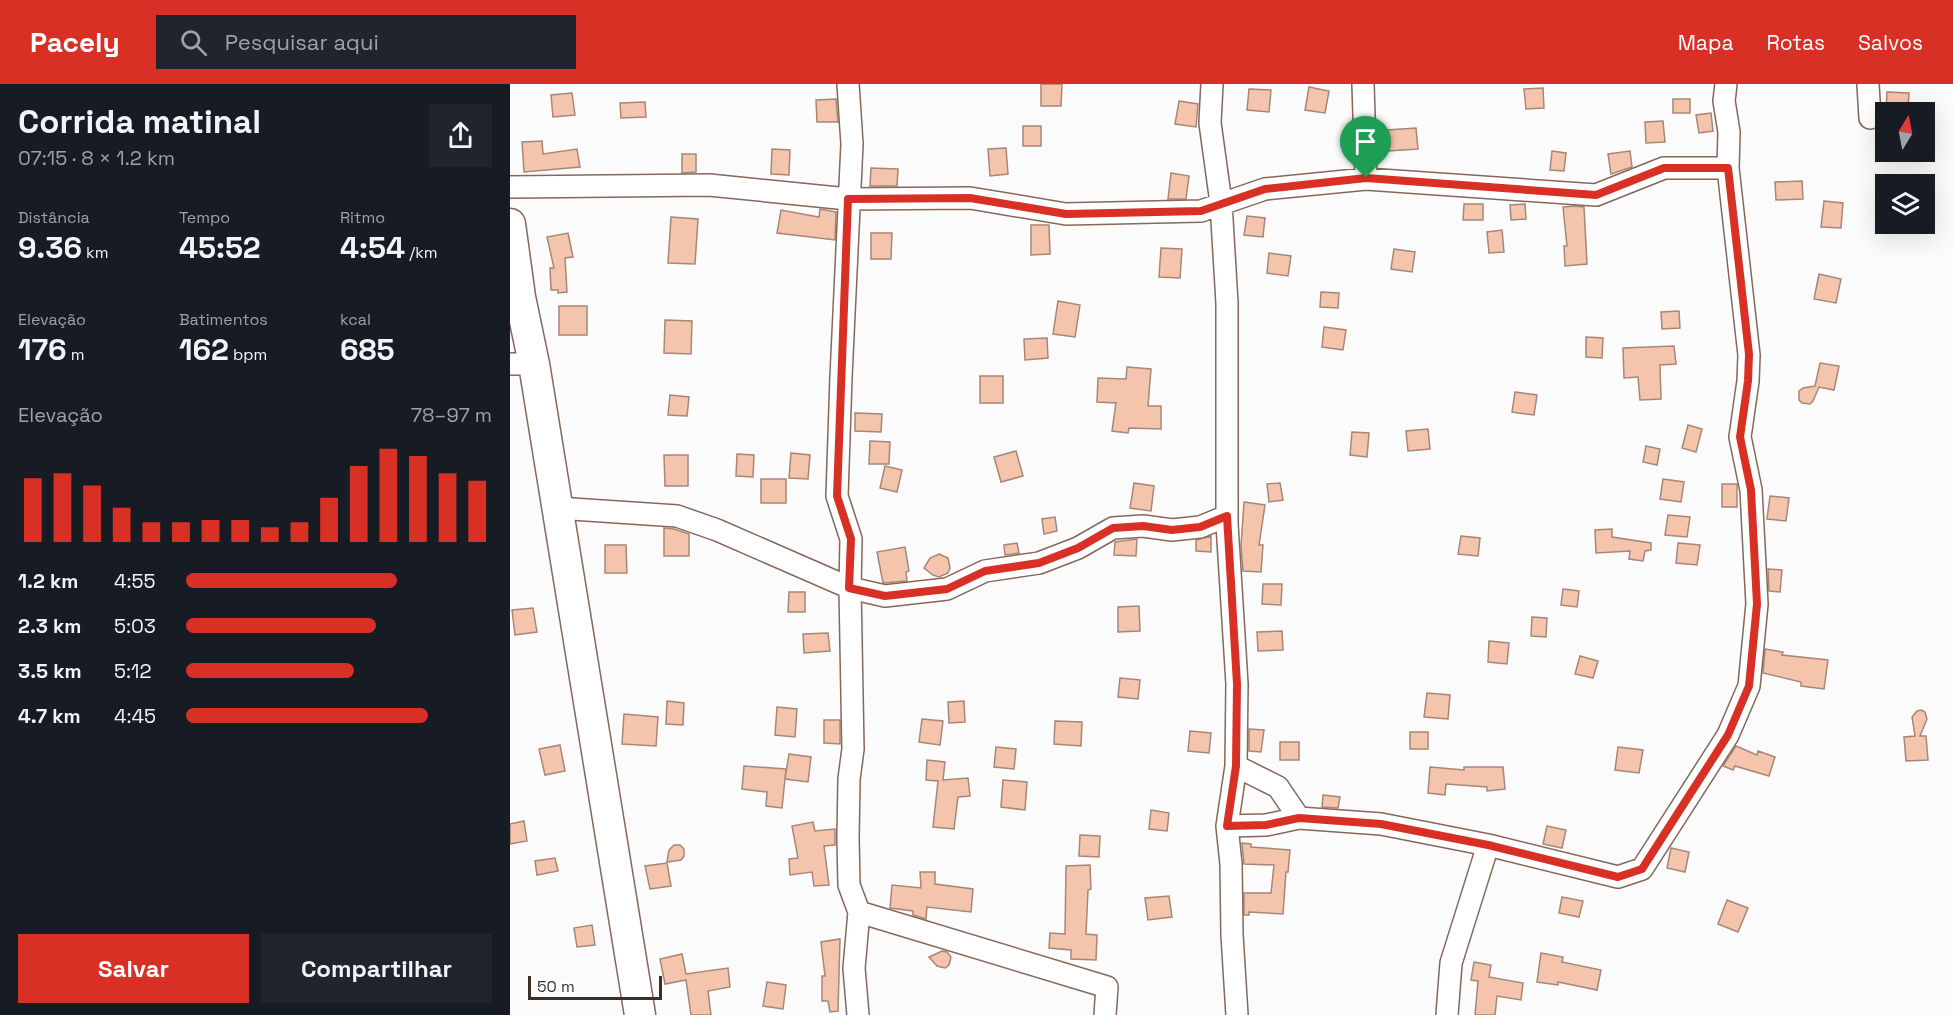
<!DOCTYPE html>
<html lang="pt">
<head>
<meta charset="utf-8">
<style>
  body { margin:0; font-family:"Space Grotesk",sans-serif; background:#20242c; color:#f1f3f6; height:100vh; display:flex; flex-direction:column; font-size:22px; white-space:nowrap }
  * { box-sizing:border-box; margin:0 }
  p { font-size:20px; color:#9ea1a6 }
  .icon { flex:none; width:33px; height:33px; fill:none; stroke:currentColor; stroke-width:2; stroke-linecap:round; stroke-linejoin:round }
  .map { position:relative; flex:1; overflow:hidden }
  .panel { display:flex; flex-direction:column; background:#171b24; width:510px }
  .panel>* { flex:none }
  .needle { width:39px; rotate:10deg }
  .fabs { position:absolute; left:1365px; top:18px; display:grid; gap:12px }
  .fabs a { display:grid; place-items:center; width:60px; height:60px; border-radius:0px; background:#171b24; box-shadow:0 6px 24px #0002; font-size:30px }
  .scale { position:absolute; left:18px; bottom:15px; width:134px; box-sizing:border-box; padding-left:6px; border:3px solid #3d3029; border-top:0; font-size:16px; line-height:21px; white-space:nowrap; color:#3d3029; -webkit-text-stroke:4px #fff; paint-order:stroke }
  .pin { position:absolute; display:grid; place-items:center; width:51px; height:51px; color:#fff; margin:-62px -26px; border-radius:50% 50% 50% 0; rotate:-45deg; box-shadow:0 0 6px #0007 }
  .pin .icon { rotate:45deg }
  .round { display:grid; place-items:center; flex:none; width:63px; height:63px; border-radius:0px; background:#20242c }
  .overview { display:flex; align-items:center; justify-content:space-between; height:102px; padding:0 18px }
  h1 { font-size:33px; font-weight:600; line-height:45px }
  .metrics { display:grid; grid-template-columns:repeat(3,1fr); gap:9px; height:102px; padding:6px 18px }
  .metrics div { display:grid; align-content:center }
  .metrics b { font-size:30px; font-weight:600 }
  .metrics small { font-size:16px; font-weight:400 }
  .metrics p { font-size:16px }
  .chart { height:168px; padding:12px 18px }
  .chart p { display:flex; justify-content:space-between }
  .chart svg { width:100%; height:108px; margin-top:6px; stroke:#d93025; stroke-width:6 }
  .action { display:flex; gap:12px; margin-top:auto; padding:12px 18px }
  .action a { flex:1; height:69px; border-radius:0px; background:#d93025; color:#fff; font-size:24px; font-weight:600; line-height:69px; text-align:center }
  .action a+a { background:#20242c; color:#f1f3f6 }
  ul { padding:0 18px; list-style:none; font-size:20px }
  li { display:grid; grid-template-columns:96px 72px 1fr; align-items:center; height:45px }
  li i { height:15px; border-radius:8px; background:#d93025 }
  header { display:flex; align-items:center; gap:36px; box-sizing:border-box; height:84px; padding:0 30px; background:#d93025; color:#fff }
  header strong { font-size:28px }
  nav { display:flex; gap:33px; margin-inline-start:auto; font-size:21px }
  .search { width:420px; height:54px; background:#20242c; display:flex; align-items:center; gap:15px; box-sizing:border-box; padding:0 21px; border-radius:0px; color:#9ea1a6; font-size:22px }
  main { display:flex; flex:1; min-height:0 }
  .map>svg:first-child { display:block }
</style>
</head>
<body>
<header>
<strong>Pacely</strong>
<div class="search"><svg class="icon" aria-label="search" viewBox="0 0 24 24"><circle cx="10" cy="10" r="6"/><path d="M15 15l6 6"/></svg>Pesquisar aqui</div>
<nav><a>Mapa</a><a>Rotas</a><a>Salvos</a></nav>
</header>
<main>
<section class="panel">
<div class="overview"><div><h1>Corrida matinal</h1><p>07:15 · 8 × 1.2 km</p></div><a class="round"><svg class="icon" aria-label="share" viewBox="0 0 24 24"><path d="M12 15V3M7 8l5-5 5 5M5 13v7h14v-7"/></svg></a></div>
<div class="metrics">
<div><p>Distância</p><b>9.36<small> km</small></b></div>
<div><p>Tempo</p><b>45:52</b></div>
<div><p>Ritmo</p><b>4:54<small> /km</small></b></div>
</div>
<div class="metrics">
<div><p>Elevação</p><b>176<small> m</small></b></div>
<div><p>Batimentos</p><b>162<small> bpm</small></b></div>
<div><p>kcal</p><b>685</b></div>
</div>
<div class="chart"><p><span>Elevação</span>78–97 m</p>
<svg viewBox="0 0 160 44" preserveAspectRatio="none"><path d="M5 44V18M15 44V16M25 44V21M35 44V30M45 44V36M55 44V36M65 44V35M75 44V35M85 44V38M95 44V36M105 44V26M115 44V13M125 44V6M135 44V9M145 44V16M155 44V19"/></svg>
</div>
<ul>
<li><b>1.2 km</b>4:55<i style="width:69%"></i></li>
<li><b>2.3 km</b>5:03<i style="width:62%"></i></li>
<li><b>3.5 km</b>5:12<i style="width:55%"></i></li>
<li><b>4.7 km</b>4:45<i style="width:79%"></i></li>
</ul>
<div class="action"><a>Salvar</a><a>Compartilhar</a></div>
</section>
<div class="map">
<svg width="1443" height="931" viewBox="0 0 1443 931">
  <rect width="100%" height="100%" fill="#fbfbfb"/>
  <path fill="#f5c4ad" stroke="#a78777" stroke-width="1.5" d="M531 0H552L551 22H531Z
    M799 3 819 7 815 29 795 26Z
    M1033 4 1034 24 1016 25 1014 5Z
    M739 5 761 6 759 28 737 26Z
    M1377 8 1399 9 1398 28H1376Z
    M62 9 65 31 43 33 41 11Z
    M326 15 328 38H307L306 16Z
    M1163 15H1180V29H1163Z
    M669 17 688 20 686 43 665 40Z
    M135 18 136 33 111 34 110 19Z
    M1201 29 1203 47 1189 49 1186 31Z
    M1153 37 1155 58 1136 59 1135 38Z
    M513 42H531V62H513Z
    M906 44 908 65 879 67 877 46Z
    M32 57 33 70 67 65 70 83 14 88 12 58Z
    M496 64 498 90 480 92 478 65Z
    M262 65 280 66 279 91 261 90Z
    M1042 67 1056 69 1054 87 1040 86Z
    M1120 67 1122 83 1101 90 1098 70Z
    M172 70H186V88L172 89Z
    M361 84 388 85 387 102H360Z
    M661 89 679 92 676 115H658Z
    M1292 97 1293 115 1266 116 1265 98Z
    M1314 117 1333 119 1331 144 1311 143Z
    M954 120H973V136H953Z
    M1015 120 1016 135 1001 136 1000 121Z
    M1064 122 1074 123 1077 180 1055 182 1054 162H1057L1053 123Z
    M310 125 326 128 325 156 267 149 271 126 309 133Z
    M737 132 755 134 753 153 734 151Z
    M161 133 188 135 185 180 158 179Z
    M521 141H539L540 170 521 171Z
    M992 146 994 168 979 169 977 148Z
    M58 149 63 173 55 174 57 208 48 209V206H41L40 184H44L37 153Z
    M361 149H382L381 175H361Z
    M651 164 672 165 670 194 649 193Z
    M884 165 905 168 902 188 881 185Z
    M759 169 781 172 778 192 757 189Z
    M1309 190 1331 195 1326 219 1304 215Z
    M811 208 829 209 828 224 810 223Z
    M548 217 570 221 565 253 543 250Z
    M49 222H77V251H49Z
    M1169 227 1170 244 1152 245 1151 228Z
    M155 236 182 237 181 270 154 269Z
    M814 243 836 246 833 266 812 263Z
    M1076 253 1093 254 1092 274 1076 273Z
    M537 254 538 274 515 276 514 255Z
    M1164 262 1166 280 1150 281 1151 315 1130 316 1128 293 1114 294 1113 264Z
    M1310 279 1329 282 1324 306 1309 303 1303 317 1300 320 1292 319 1289 316V307L1293 304 1305 302Z
    M617 283 641 285 638 322H651V345L619 344 618 349 602 347 606 319 587 318 588 294 616 295Z
    M470 292H493V319H470Z
    M1005 308 1027 311 1024 331 1002 328Z
    M160 311 179 313 177 332 158 331Z
    M345 329 372 330 371 348 345 347Z
    M1178 341 1192 345 1186 368 1172 364Z
    M918 345 920 365 898 367 896 347Z
    M842 348 859 349 857 373 840 371Z
    M360 357 380 358 379 380H359Z
    M1136 362 1150 365 1147 381 1133 378Z
    M506 367 513 392 491 398 484 373Z
    M281 369 300 371 298 395 279 394Z
    M227 370 244 371 243 393 226 392Z
    M154 371H178V402H155Z
    M375 382 392 386 387 408 370 404Z
    M251 395H276V419H251Z
    M1153 395 1174 398 1171 418 1150 415Z
    M624 399 644 402 641 427 620 424Z
    M770 399 773 416 759 418 757 400Z
    M1212 400H1227V423H1212Z
    M1260 412 1279 414 1276 437 1257 435Z
    M734 418 755 421 749 461H753L751 488 733 487 731 462Z
    M1158 431 1180 433 1177 453 1155 451Z
    M545 433 547 447 534 450 532 435Z
    M154 444 164 445 179 450V472H154Z
    M1102 445V453L1141 459V466L1135 467 1133 477 1119 475 1120 467 1086 469 1085 446Z
    M701 452V468L686 467V456Z
    M951 452 970 454 968 472 948 470Z
    M627 455 626 472 604 471 605 458Z
    M507 459 509 469 495 471 494 461Z
    M1168 459 1190 461 1187 481 1166 479Z
    M95 461H116L117 489H95Z
    M395 463 399 487 396 488 397 497 373 499 367 468Z
    M429 470 438 474 440 484 438 489 429 493 423 491 414 484 420 474Z
    M1258 485 1272 486 1270 508 1259 507Z
    M753 500H772L771 521 752 520Z
    M1053 505 1069 507 1067 523 1051 521Z
    M279 508H295V528H278Z
    M629 522 630 547 608 548V523Z
    M23 524 27 548 5 551 2 526Z
    M1022 533 1037 534 1036 553 1021 552Z
    M772 547 773 566 748 567 747 548Z
    M318 549 320 567 294 569 293 550Z
    M979 557 999 559 997 580 978 578Z
    M1255 565 1273 568 1272 571 1318 576 1314 605 1291 602V598L1253 589Z
    M1070 572 1088 577 1083 594 1065 590Z
    M610 594 630 596 628 615 608 613Z
    M917 609 940 611 938 635 914 633Z
    M157 617 174 619 173 641 156 640Z
    M454 617 455 638 439 639 438 618Z
    M267 623 287 625 285 653 265 651Z
    M1411 626 1415 628 1417 635 1410 652H1416L1418 676 1396 677 1394 653 1405 652 1402 633 1407 627Z
    M114 630 148 633 146 662 112 660Z
    M412 635 433 637 430 661 409 658Z
    M314 636H330V660L314 659Z
    M545 637 572 638 571 662 544 660Z
    M739 645 754 646 751 668 739 667Z
    M680 647 701 649 699 669 678 667Z
    M900 648H918V665H900Z
    M770 658H789V676H770Z
    M50 661 55 687 35 691 29 665Z
    M1226 662 1247 671 1248 667 1265 673 1259 692 1225 682 1223 686 1213 682Z
    M486 663 506 665 504 685 484 683Z
    M1108 663 1133 666 1129 689 1105 686Z
    M279 670 301 673 298 698 275 695Z
    M417 676 435 678 433 696 458 694 460 712 448 713 444 745 423 743 428 697 416 696Z
    M234 682 276 685 272 724 256 722 257 708 232 705Z
    M920 683 954 686V683H993L995 705 977 707V703L936 700 935 711 918 709Z
    M493 696 517 698 515 726 491 723Z
    M813 711 830 713 828 724 812 723Z
    M641 726 659 729 657 747 639 745Z
    M14 737 17 757 0 760V740Z
    M303 738 305 747 325 745V761L314 762 319 801 304 802 302 788 280 791 279 775 288 774 282 742Z
    M1037 742 1056 746 1052 764 1033 760Z
    M570 751 590 752 589 773 569 772Z
    M732 759 741 760V763L780 766 778 788H776L773 830 739 828V831H734V809H761L764 781 734 780Z
    M164 761H170L174 765V772L171 776 157 778 159 766Z
    M1161 764 1179 768 1175 788 1157 784Z
    M45 774 48 787 27 791 25 777Z
    M157 779 161 802 140 805 135 782Z
    M580 781 581 805 578 806 576 850 587 851 586 876 561 875V866L539 864 540 849 555 850 556 782Z
    M410 788H425V800L463 805 461 828 417 823 416 835 403 831V827L380 824 382 801 411 804Z
    M659 812 662 833 638 836 635 814Z
    M1052 813 1073 817 1069 833 1049 829Z
    M1217 816 1238 824 1228 848 1208 840Z
    M82 841 85 861 67 863 64 844Z
    M330 855 328 927 320 928 318 917H312V892H315L311 858Z
    M432 867 437 868 441 873 439 881 435 884 427 882 419 873Z
    M1031 869 1053 873 1052 878 1091 886 1087 906 1048 898V901L1027 898Z
    M172 870 176 890 218 884 220 903 198 907 201 931H181L176 896 155 900 150 875Z
    M964 878 981 881 979 893 1013 899 1011 916 987 912 985 931H965L968 897 961 896Z
    M257 898 276 901 273 925 253 922Z"/>
  <g fill="none" stroke-linecap="round" stroke-linejoin="round">
    <defs>
      <path id="minor" d="M338 0 342 60 331 293 327 412 341 455 340 504 343 665 339 695 338 754 339 801 349 828 344 884 348 931
        M702 0 700 39 711 119 717 219V440L727 600 726 682
        M853 0 856 95
        M1358 0 1360 34
        M0 103 199 101 338 115 460 114 556 130 691 127 755 105 856 95 1086 111 1154 84H1218
        M0 280H24
        M47 424 167 432 207 446 340 504 375 512 437 505 475 487 529 479 568 464 603 444 633 442 662 446 690 443 717 432
        M717 742 756 741 789 734 871 740 978 761 1108 793 1132 785 1218 651 1239 602 1247 520 1241 406 1230 353 1238 297 1239 271 1218 84 1219 48 1214 17 1216 0
        M349 828 597 903 595 931
        M727 931 722 851 721 780 717 742 726 682 768 703 789 734
        M937 931 941 879 978 761"/>
      <path id="secondary" d="M0 140 10 213 24 280 130 931"/>
    </defs>
    <use href="#minor" stroke="#866759" stroke-width="24"/>
    <use href="#secondary" stroke="#866759" stroke-width="33"/>
    <use href="#minor" stroke="#fff" stroke-width="21"/>
    <use href="#secondary" stroke="#fff" stroke-width="30"/>
  </g>
  <g fill="none" stroke-linecap="round" stroke-linejoin="round">
    <defs>
      <path id="route" d="M1154 84H1218L1239 270 1238 297 1230 353 1241 406 1247 520 1239 602 1218 651 1132 785 1108 793 978 761 871 740 789 734 756 741 717 742 726 682 727 600 717 432 690 443 662 446 633 442 603 444 568 464 529 479 475 487 437 505 375 512 339 504 341 455 327 412 338 115 460 114 556 130 691 127 755 105 856 94 1086 111Z"/>
    </defs>
    <use href="#route" stroke="#fff" stroke-width="12"/>
    <use href="#route" stroke="#d93025" stroke-width="8"/>
  </g>
</svg>
<div class="fabs">
<a><svg class="needle" viewBox="-14 -14 28 28"><path d="M0-13l5 13h-10z" fill="#e53935"/><path d="M0 13l5-13h-10z" fill="#9ea1a6"/></svg></a>
<a><svg class="icon" aria-label="layers" viewBox="0 0 24 24"><path d="M12 4l9 5-9 5-9-5zM3 14l9 5 9-5"/></svg></a>
</div>
<div class="scale">50 m</div>
<div class="pin" style="left:856px;top:94px;background:#1e9e55"><svg class="icon" aria-label="arrive" viewBox="0 0 24 24"><path d="M6 21V4h12l-3 4 3 4H6"/></svg></div>
</div>
</main>
</body>
</html>
